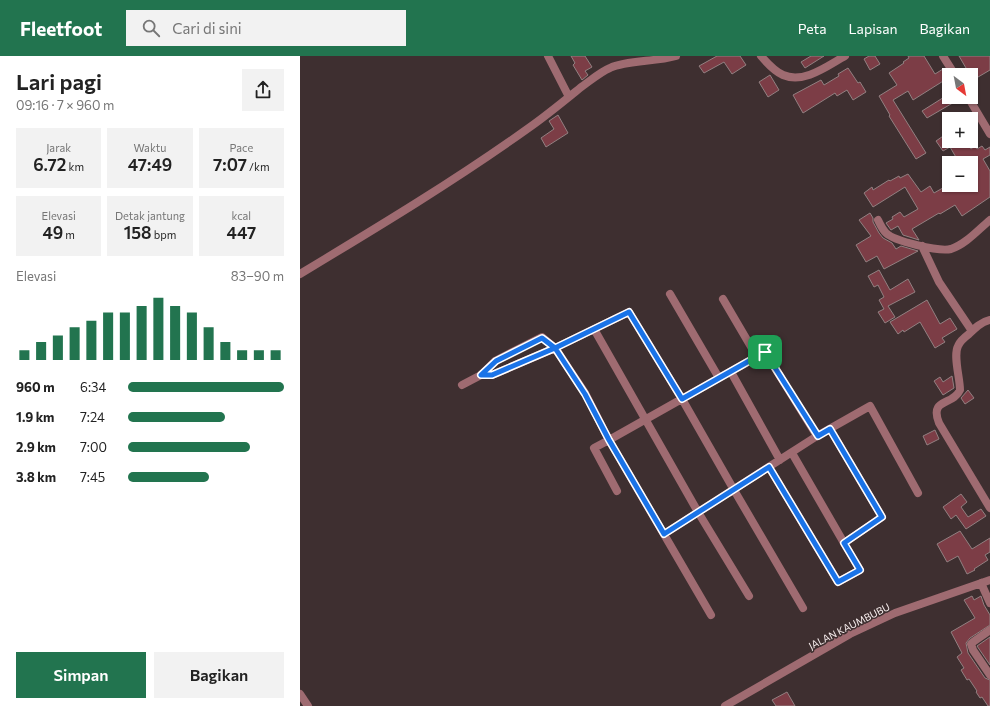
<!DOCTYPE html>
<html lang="id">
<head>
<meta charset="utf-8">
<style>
  body { margin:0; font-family:Commissioner,sans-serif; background:#f2f2f2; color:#222; height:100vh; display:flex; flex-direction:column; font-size:15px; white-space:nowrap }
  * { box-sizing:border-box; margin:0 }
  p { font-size:13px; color:#767676 }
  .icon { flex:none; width:22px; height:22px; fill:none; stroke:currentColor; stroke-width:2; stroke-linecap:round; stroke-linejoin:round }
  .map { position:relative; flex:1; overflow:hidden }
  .side { display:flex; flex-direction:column; background:#fff; width:300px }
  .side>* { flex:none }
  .needle { width:26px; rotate:148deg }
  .controls { position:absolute; left:642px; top:12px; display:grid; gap:8px }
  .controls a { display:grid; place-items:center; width:36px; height:36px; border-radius:0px; background:#fff; box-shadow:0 1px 3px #0004; font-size:20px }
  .pin { position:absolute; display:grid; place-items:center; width:34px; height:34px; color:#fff; margin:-17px; border-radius:8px; box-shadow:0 2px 6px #0006 }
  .round { display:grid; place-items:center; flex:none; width:42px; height:42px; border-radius:0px; background:#f2f2f2 }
  .headline { display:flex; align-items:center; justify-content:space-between; height:68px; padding:0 16px }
  h1 { font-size:22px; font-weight:600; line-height:30px }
  .metrics { display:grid; grid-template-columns:repeat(3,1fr); gap:6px; height:68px; padding:4px 16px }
  .metrics div { display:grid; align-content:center; border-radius:0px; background:#f2f2f2; text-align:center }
  .metrics b { font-size:17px; font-weight:600 }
  .metrics small { font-size:11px; font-weight:400 }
  .metrics p { font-size:11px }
  .chart { height:112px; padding:8px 16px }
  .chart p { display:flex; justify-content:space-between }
  .chart svg { width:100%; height:72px; margin-top:4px; stroke:#22744f; stroke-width:6 }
  .button { display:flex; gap:8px; margin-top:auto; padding:8px 16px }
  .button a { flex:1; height:46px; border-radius:0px; background:#22744f; color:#fff; font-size:16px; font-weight:600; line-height:46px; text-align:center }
  .button a+a { background:#f2f2f2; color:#222 }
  ul { padding:0 16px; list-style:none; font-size:13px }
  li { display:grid; grid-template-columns:64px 48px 1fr; align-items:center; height:30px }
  li i { height:10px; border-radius:5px; background:#22744f }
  header { display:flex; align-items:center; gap:24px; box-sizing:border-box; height:56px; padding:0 20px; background:#22744f; color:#fff }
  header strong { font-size:19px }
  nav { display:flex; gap:22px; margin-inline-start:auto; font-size:14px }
  .search { width:280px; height:36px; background:#f2f2f2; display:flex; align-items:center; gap:10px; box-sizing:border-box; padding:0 14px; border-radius:0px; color:#767676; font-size:15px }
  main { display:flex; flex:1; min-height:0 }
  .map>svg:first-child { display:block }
</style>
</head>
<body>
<header>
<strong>Fleetfoot</strong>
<div class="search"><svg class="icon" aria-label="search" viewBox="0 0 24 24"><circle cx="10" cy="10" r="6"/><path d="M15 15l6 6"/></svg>Cari di sini</div>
<nav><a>Peta</a><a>Lapisan</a><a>Bagikan</a></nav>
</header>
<main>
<section class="side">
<div class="headline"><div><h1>Lari pagi</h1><p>09:16 · 7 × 960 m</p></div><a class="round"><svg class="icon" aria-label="share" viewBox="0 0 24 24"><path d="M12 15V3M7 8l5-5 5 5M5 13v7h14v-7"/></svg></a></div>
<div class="metrics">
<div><p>Jarak</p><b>6.72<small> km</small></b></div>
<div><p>Waktu</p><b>47:49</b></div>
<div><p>Pace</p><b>7:07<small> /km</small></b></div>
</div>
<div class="metrics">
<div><p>Elevasi</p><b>49<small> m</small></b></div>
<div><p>Detak jantung</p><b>158<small> bpm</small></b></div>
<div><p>kcal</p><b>447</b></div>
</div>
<div class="chart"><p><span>Elevasi</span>83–90 m</p>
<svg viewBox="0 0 160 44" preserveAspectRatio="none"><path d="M5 44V38M15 44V33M25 44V29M35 44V24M45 44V20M55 44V15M65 44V15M75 44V11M85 44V6M95 44V11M105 44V15M115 44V24M125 44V33M135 44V38M145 44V38M155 44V38"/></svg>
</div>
<ul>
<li><b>960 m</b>6:34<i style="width:100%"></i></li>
<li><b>1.9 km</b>7:24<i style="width:62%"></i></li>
<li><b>2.9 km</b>7:00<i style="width:78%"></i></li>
<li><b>3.8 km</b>7:45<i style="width:52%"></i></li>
</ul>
<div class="button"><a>Simpan</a><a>Bagikan</a></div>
</section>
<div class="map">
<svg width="690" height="650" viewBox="0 0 690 650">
  <rect width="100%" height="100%" fill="#3e2f30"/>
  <path fill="#7c3d46" stroke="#928081" d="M271 0H285L292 11 285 15 288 19 282 24 273 9 275 7Z
    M417 0H440L446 9 432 18 424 6 404 17 399 10Z
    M511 0H524L505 12 501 6Z
    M569 0H575L580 8 570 14 564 3Z
    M608 0H624L635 18 643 13 648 22 613 44 608 35 593 44 626 97 616 103 589 60 590 59 579 40 597 29 589 17 604 7 603 6 609 2Z
    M659 0H690V14L673 24Z
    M548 12 558 27 560 26 566 36 553 44 547 34 537 40 535 37 503 57 493 39 521 24 524 29 539 20 538 18Z
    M470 19 479 34 468 41 459 26Z
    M649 38V41H663L627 62 622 55Z
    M258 59 268 77 246 91 241 82 254 73 249 65Z
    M649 76V85H666L671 93 675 90 677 93 682 90 685 94 690 91V99L683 103 690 115V141L662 160 655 149 640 158 639 157 612 173 619 184 603 179 598 170 591 174 586 167 593 163 592 161 600 156 604 161 618 153 605 131 573 151 564 137 572 131 573 134 589 124 590 125 599 120 600 122 608 118 621 136 630 130 634 137 648 129H671V107H650L657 103 650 91 643 95 636 85Z
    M570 157 573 162V166L579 177 583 182 592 187 596 193 601 190 618 195 584 213 577 200 566 206 556 189 571 180 559 164Z
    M579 214 590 234 608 223 615 236 588 250 595 261 585 267 578 256 584 253 579 244 584 241 578 229 574 231 568 220Z
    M627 244 640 268 650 262 657 273 642 282 645 286 635 292 620 266 604 276 603 274 598 278 590 266Z
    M652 320 654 332 643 339 634 325 640 321 643 326Z
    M668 334 674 342 665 348 661 342Z
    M635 374 639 383 627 389 623 380Z
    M661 438 667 446 661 451 668 461 681 453 686 460 666 473 656 459 651 463 643 451Z
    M660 475 672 493 690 482V496L685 499 688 504 674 513 675 514 667 518 658 500 647 506 637 488Z
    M672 540 674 544 681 540 684 549 690 559V569L670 582 666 587 668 597 685 622 690 624V650H688L682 641 680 642 676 636 677 635 669 623 667 624 661 614 664 612 657 601 662 597 651 576 675 562 664 544Z
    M690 581V609L677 590Z
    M487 636 495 650H476L472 644Z"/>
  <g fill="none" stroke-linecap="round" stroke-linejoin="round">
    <path stroke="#9f6b71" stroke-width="8" d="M248 0 269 41
      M461 0C467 7 474 15 483 19 504 28 527 10 545 0
      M643 0 655 19
      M668 41 690 78
      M578 164C580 168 582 173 586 177 594 185 639 196 651 193 666 188 678 174 690 164
      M622 190 639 226 672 275
      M0 218C78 171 156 124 230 71 247 59 264 45 280 32 290 25 300 16 310 12 327 4 356 6 376 0
      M370 238 419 322
      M423 243 457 301
      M690 264C681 266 675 272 669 278 665 281 660 285 658 290 653 300 660 322 660 334 653 350 629 342 639 367L690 452
      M294 273 398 456 449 540
      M431 316 480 404
      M181 319H192L255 292 329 256 382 343 434 434
      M162 329 181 319 195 305 242 281 255 292 285 337 309 384 294 392 317 435
      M492 397 544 487 582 461 530 373
      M469 411 538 526 560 514 544 487
      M431 436 434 434 503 552
      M364 478 517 380
      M681 527 690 547
      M411 559 309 384 465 296 517 380 570 350 618 437
      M690 574 673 586 671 588 673 594 690 619
      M0 638 8 650
      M425 650 550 578 595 557 690 524"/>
  </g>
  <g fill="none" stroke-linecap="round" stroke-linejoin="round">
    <defs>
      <path id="route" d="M465 296 382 343 329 256 255 292 242 282 196 305 181 319H192L255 292 285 338 309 384 364 478 469 411 538 526 560 514 544 487 582 461 530 373 518 380 465 296"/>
    </defs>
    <use href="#route" stroke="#fff" stroke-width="8"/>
    <use href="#route" stroke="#1a73e8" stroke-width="5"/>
  </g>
  <g text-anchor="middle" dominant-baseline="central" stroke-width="3" stroke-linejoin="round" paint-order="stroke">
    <g font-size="10" fill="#f8eeee" stroke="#3e2f30">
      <text transform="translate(549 570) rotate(-27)">JALAN KAUMBUBU</text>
    </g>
  </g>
</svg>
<div class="controls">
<a><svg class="needle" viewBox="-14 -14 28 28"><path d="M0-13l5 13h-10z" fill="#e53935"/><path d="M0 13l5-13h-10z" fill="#767676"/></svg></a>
<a>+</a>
<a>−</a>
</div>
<div class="pin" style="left:465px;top:296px;background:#1e9e55"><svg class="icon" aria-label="arrive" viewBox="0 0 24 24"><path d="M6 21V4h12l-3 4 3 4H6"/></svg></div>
</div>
</main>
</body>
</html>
